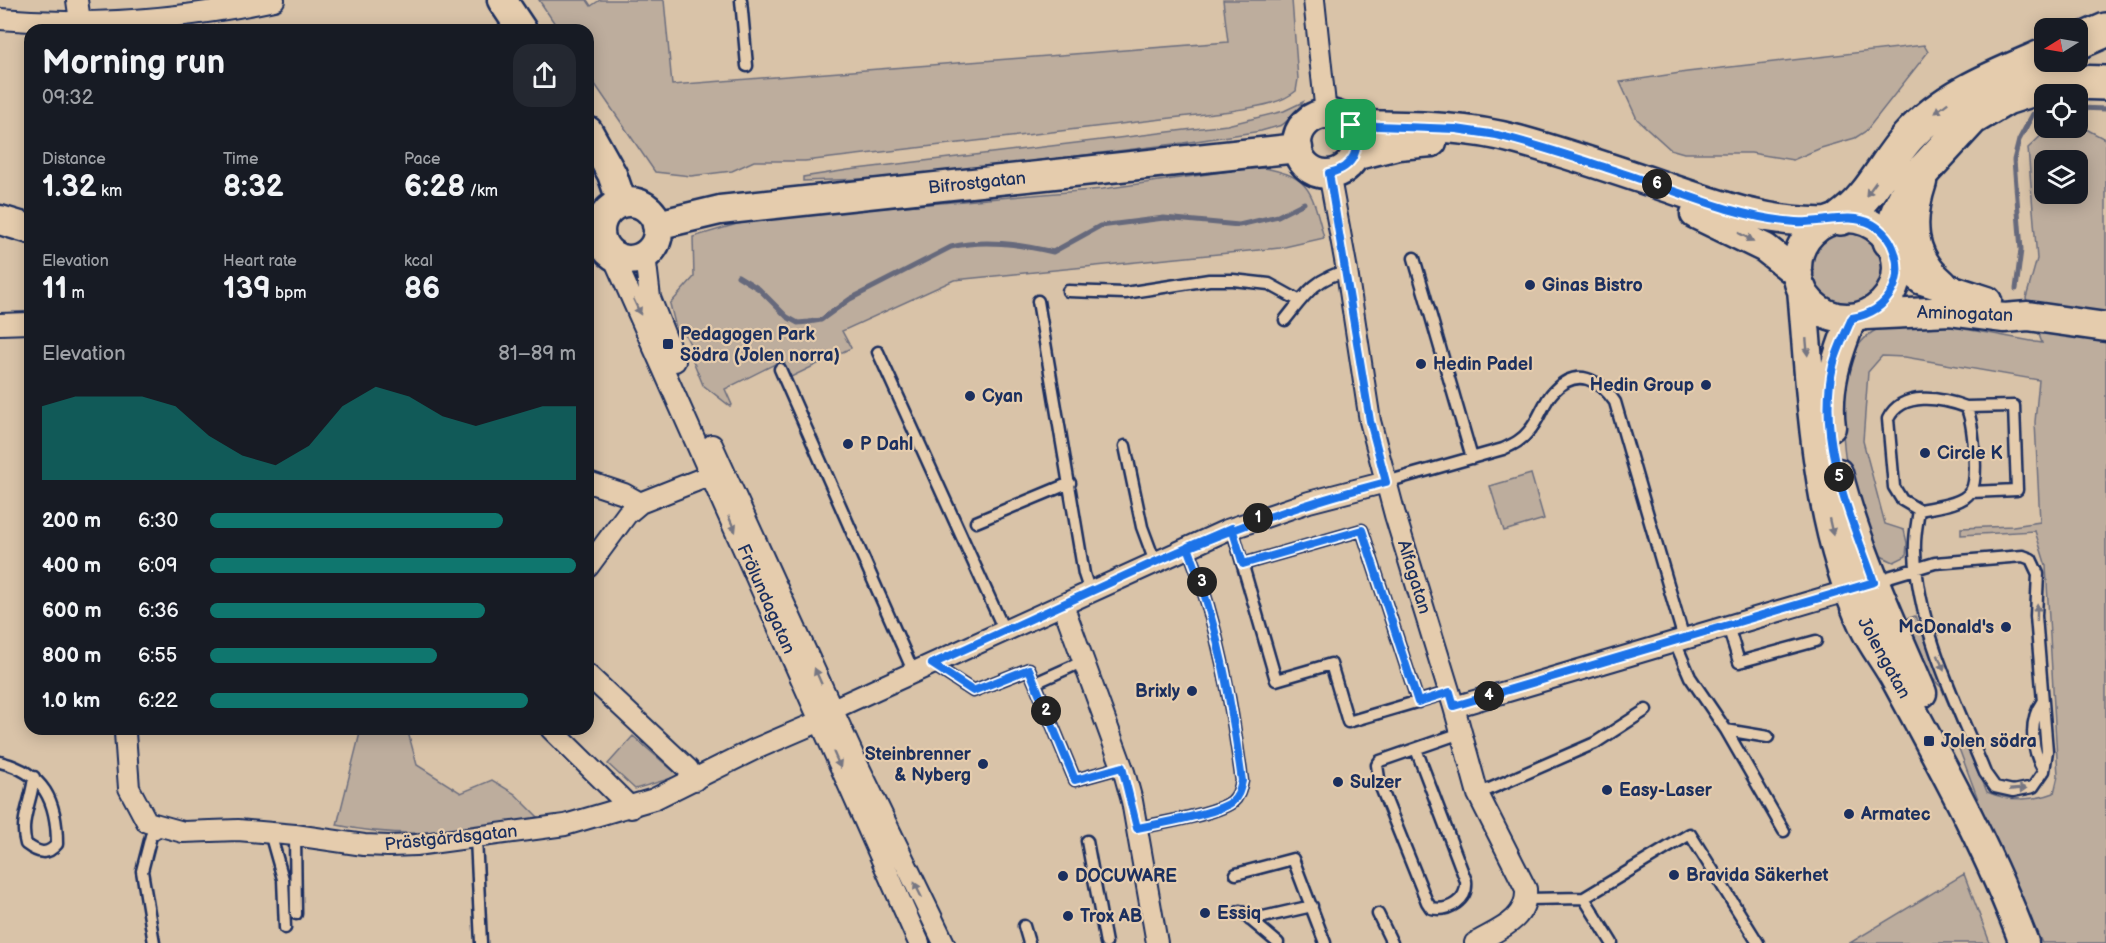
<!DOCTYPE html>
<html lang="en">
<head>
<meta charset="utf-8">
<style>
  body { margin:0; font-family:"Balsamiq Sans",sans-serif; background:#242831; color:#f1f3f6; height:100vh; display:flex; flex-direction:column; font-size:22px; white-space:nowrap }
  * { box-sizing:border-box; margin:0 }
  p { font-size:20px; color:#9ea1a6 }
  .icon { flex:none; width:33px; height:33px; fill:none; stroke:currentColor; stroke-width:2; stroke-linecap:round; stroke-linejoin:round }
  .map { position:relative; flex:1; overflow:hidden }
  .sheet { position:absolute; left:24px; top:24px; width:570px; height:711px; display:flex; flex-direction:column; background:#171b24; border-radius:18px; box-shadow:0 3px 15px #0003 }
  .sheet>* { flex:none }
  .needle { width:39px; rotate:259deg }
  .fabs { position:absolute; left:2034px; top:18px; display:grid; gap:12px }
  .fabs a { display:grid; place-items:center; width:54px; height:54px; border-radius:12px; background:#171b24; box-shadow:0 3px 15px #0003; font-size:30px }
  .pin { position:absolute; display:grid; place-items:center; width:51px; height:51px; color:#fff; margin:-26px; border-radius:12px; box-shadow:0 3px 9px #0006 }
  .km { position:absolute; width:30px; height:30px; margin:-15px; border-radius:50%; background:#222; color:#fff; font-size:16px; line-height:30px; text-align:center }
  .round { display:grid; place-items:center; flex:none; width:63px; height:63px; border-radius:18px; background:#242831 }
  .summary { display:flex; align-items:center; justify-content:space-between; height:102px; padding:0 18px }
  h1 { font-size:33px; font-weight:700; line-height:45px }
  .stats { display:grid; grid-template-columns:repeat(3,1fr); gap:9px; height:102px; padding:6px 18px }
  .stats div { display:grid; align-content:center }
  .stats b { font-size:30px; font-weight:700 }
  .stats small { font-size:16px; font-weight:400 }
  .stats p { font-size:16px }
  .chart { height:168px; padding:12px 18px }
  .chart p { display:flex; justify-content:space-between }
  .chart svg { width:100%; height:108px; margin-top:6px; fill:#0f766e; opacity:.7 }
  ul { padding:0 18px; list-style:none; font-size:20px }
  li { display:grid; grid-template-columns:96px 72px 1fr; align-items:center; height:45px }
  li i { height:15px; border-radius:8px; background:#0f766e }
  .map>svg:first-child { display:block }
</style>
</head>
<body>
<div class="map">
<svg width="2106" height="943" viewBox="0 0 2106 943">
  <rect width="100%" height="100%" fill="#d9c3a8"/>
  <filter id="ink" filterUnits="userSpaceOnUse"><feTurbulence type="fractalNoise" baseFrequency=".0167" numOctaves="2"/><feDisplacementMap in="SourceGraphic" scale="12" xChannelSelector="R" yChannelSelector="G"/><feConvolveMatrix kernelMatrix="1 2 1 2 8 2 1 2 1" color-interpolation-filters="sRGB"/></filter>
  <g filter="url(#ink)">
    <path fill="#bdad9d" stroke="#6c6e7e" stroke-width="1.5" fill-rule="evenodd" d="M539 0H587L591 6 600 0H664L672 85 1228 42 1223 0H1292L1298 79 1296 91C1279 105 1253 107 1231 111L805 161H754L732 171 691 176 655 172 588 74V30H559Z
      M1924 45 1928 52 1866 131 1855 138 1821 148 1793 160 1751 153H1684L1670 149 1637 119 1620 82 1687 72Z
      M1303 102 1294 115 1282 125 1261 131 1183 143 937 173 864 179 803 181V177L848 170 1227 125 1284 111Z
      M2086 129 2105 139 2106 142V943H2042L1993 839 1958 746 1964 741 1941 687 1929 675 1904 620 1915 616 1987 792C2008 801 2033 801 2054 793L2058 776 2046 566 2035 531 1961 535V528L2013 526 2040 522 2035 422 2039 380 1905 357 1882 356 1868 372 1863 441 1885 524 1904 530 1907 543 1906 556 1894 562C1885 558 1874 554 1868 545 1864 540 1862 530 1860 524 1845 479 1823 358 1876 330 1908 313 2005 337 2042 343L2026 298 2037 259 2028 148 2046 131ZM2044 160H2078V194H2044Z
      M1257 167C1310 175 1311 188 1324 238L1280 248 954 280 842 331 851 348 791 377 783 360 725 389 732 405 730 406 703 385 689 351 691 346 683 331 677 332 670 304 694 277 693 237 737 224 789 216 1103 189Z
      M1810 268a37 37 0 1 1 74 0a37 37 0 1 1-74 0Z
      M1531 474 1544 519 1504 531 1490 486Z
      M361 729H396L408 732 417 765 461 793 492 780 515 794 542 821C468 830 410 841 337 825Z
      M633 736 679 776 635 789 608 764Z
      M1964 874 1990 943H1849H1850Z"/>
    <g fill="none" stroke-linecap="round" stroke-linejoin="round">
      <path stroke="#66697b" stroke-width="5" d="M2078 108 2106 109
        M738 276 759 289 787 317 798 323 809 322 821 320 850 299 951 247C984 239 1019 244 1053 252L1100 226 1164 218 1239 225 1278 216 1304 203
        M2016 289 2021 250 2014 160 2019 140 2033 114 2044 113"/>
      <defs>
        <path id="lane" d="M741 0 747 66
          M1414 258 1472 458
          M1068 291 1125 293 1209 280H1233L1269 284 1300 301
          M1038 301 1084 574 1090 592
          M1285 320C1305 295 1315 278 1347 271
          M878 352 1005 632
          M780 369 914 673
          M1966 407 2014 406 2017 490 1971 492
          M1125 446 1142 527 1155 562
          M1386 482 1503 449C1514 444 1522 440 1529 431 1540 419 1543 402 1554 391 1577 367 1599 379 1615 402L1684 639
          M976 522 1070 483
          M1232 528 1276 680 1331 664 1348 722 1450 692
          M1243 564 1362 530 1418 702
          M1875 581 1935 563 2023 556 2031 559 2038 574 2036 616 2047 751 2044 771 2033 787 2013 791 1995 787 1985 773C1957 705 1917 626 1915 551 1914 538 1917 524 1919 510L1902 500 1894 487 1888 419C1902 390 1942 398 1966 407 1973 420 1979 478 1971 491 1963 505 1933 507 1919 510
          M1728 626 1739 662 1816 641
          M1675 642 1690 677 1726 730 1784 831
          M1084 661 1035 683 1075 780 1122 767
          M932 664 973 691 1029 669 1035 683
          M2042 702C2028 722 2032 751 2044 771
          M1726 730 1768 737
          M1416 749 1466 881C1468 900 1449 912 1431 908L1427 902 1380 785 1377 765 1380 761 1461 733
          M0 762C44 773 57 801 57 844 47 856 38 853 26 844 19 822 32 800 34 777
          M1478 794 1595 743 1646 710
          M1137 828C1158 824 1216 814 1232 802 1239 796 1240 789 1242 781 1231 701 1218 623 1188 547
          M270 833 283 879 285 928
          M295 835 296 914
          M476 838 481 943
          M1087 841 1106 943
          M1236 874 1293 859 1325 943
          M1584 898 1612 943
          M1527 899 1584 898 1690 834 1758 943
          M1240 911 1278 943
          M1378 914 1392 943
          M1250 920 1312 906
          M1024 926 1029 943
          M154 943 142 871 151 836 163 828"/>
        <path id="street" d="M77 0 80 21
          M1314 0 1326 114
          M0 19C91 27 185 19 274 0
          M1329 173 1346 265 1370 421 1395 515 1454 707 1478 794 1526 889C1528 920 1499 929 1475 943
          M612 254 919 943
          M645 255 650 298 675 361
          M0 324 30 323
          M712 445 853 755 944 943
          M588 482 624 494 640 503
          M588 567 627 514 640 503 721 471
          M1063 605 1124 772 1132 801 1157 943
          M588 675 688 769 695 780
          M1454 707 1850 590
          M551 729 631 808
          M125 733 129 788 147 822 183 832 238 830 295 835 364 845 389 846 416 845 565 825 654 799 753 750 811 725 833 709 879 688 1227 530 1309 502 1386 482"/>
        <path id="secondary" d="M502 0 522 30
          M1297 144a30 30 0 1 1 60 0a30 30 0 1 1-60 0Z
          M1351 125C1406 126 1464 125 1518 140 1569 154 1619 171 1669 188 1722 206 1772 224 1828 222
          M588 131 612 174 622 203
          M1354 156 1398 145 1432 142
          M1922 182C1909 221 1910 256 1943 284
          M600 231a29 29 0 1 1 58 0a29 29 0 1 1-58 0Z
          M1695 214 1765 248 1798 274
          M1797 268a50 50 0 1 1 100 0a50 50 0 1 1-100 0Z
          M0 220 30 229
          M657 225 720 210 1298 148
          M1897 260 1922 280 1987 301
          M1802 289C1812 402 1815 523 1864 627 1873 646 1887 663 1897 682 1943 767 1990 852 2024 943
          M1866 315 1950 311 2004 318 2028 316 2106 327
          M1831 427C1826 388 1837 355 1852 318
          M1838 473C1857 549 1891 620 1922 693"/>
        <path id="highway" d="M2078 42 2106 30
          M1841 218C1871 197 1884 164 1908 137 1945 96 1995 77 2044 56
          M1890 241 1898 212 1913 182 1972 118 2006 98 2034 89 2070 82 2106 83"/>
      </defs>
      <use href="#lane" stroke="#1b2f5e" stroke-width="15"/>
      <use href="#street" stroke="#1b2f5e" stroke-width="24"/>
      <use href="#secondary" stroke="#1b2f5e" stroke-width="33"/>
      <use href="#highway" stroke="#1b2f5e" stroke-width="38"/>
      <use href="#lane" stroke="#e5ccad" stroke-width="10"/>
      <use href="#street" stroke="#e5ccad" stroke-width="20"/>
      <use href="#secondary" stroke="#e5ccad" stroke-width="28"/>
      <use href="#highway" stroke="#e5ccad" stroke-width="33"/>
    </g>
    <defs><path id="oneway-solid" d="M-6-.8H1V-3.2L6.5 0L1 3.2V.8H-6Z" transform="scale(1.5)"/></defs>
    <g fill="#767682">
      <use href="#oneway-solid" transform="translate(1941 108) rotate(143)"/>
      <use href="#oneway-solid" transform="translate(1871 189) rotate(126)"/>
      <use href="#oneway-solid" transform="translate(1746 237) rotate(29)"/>
      <use href="#oneway-solid" transform="translate(637 307) rotate(65)"/>
      <use href="#oneway-solid" transform="translate(1807 347) rotate(85)"/>
      <use href="#oneway-solid" transform="translate(732 524) rotate(66)"/>
      <use href="#oneway-solid" transform="translate(1831 527) rotate(77)"/>
      <use href="#oneway-solid" transform="translate(2037 612) rotate(-89)"/>
      <use href="#oneway-solid" transform="translate(1941 663) rotate(69)"/>
      <use href="#oneway-solid" transform="translate(818 676) rotate(-114)"/>
      <use href="#oneway-solid" transform="translate(837 760) rotate(66)"/>
      <use href="#oneway-solid" transform="translate(2018 789) rotate(-5)"/>
      <use href="#oneway-solid" transform="translate(918 890) rotate(-116)"/>
    </g>
  </g>
  <g fill="none" stroke-linecap="round" stroke-linejoin="round" filter="url(#ink)">
    <defs>
      <path id="route" d="M1351 125C1363 147 1354 168 1329 173L1370 421 1386 482C1304 503 1233 527 1155 562L932 664 973 691 1029 669 1075 780 1122 767 1137 828C1158 824 1216 814 1232 802 1239 796 1240 789 1242 781 1231 701 1218 623 1188 547L1232 528 1243 564 1362 530 1418 702 1450 692 1454 706 1874 582C1850 515 1816 439 1833 366 1837 350 1845 334 1852 318 1869 315 1883 308 1892 291 1904 268 1895 237 1872 224 1849 212 1821 224 1795 222 1731 217 1668 187 1607 168 1570 156 1534 144 1497 135L1456 129 1351 125"/>
    </defs>
    <use href="#route" stroke="#fff" stroke-width="12"/>
    <use href="#route" stroke="#1a73e8" stroke-width="8"/>
  </g>
  <g fill="#1b2f5e" stroke="#e5ccad" stroke-width="2">
    <circle cx="1530" cy="285" r="6"/>
    <rect x="662" y="338" width="12" height="12" rx="3"/>
    <circle cx="1421" cy="364" r="6"/>
    <circle cx="1706" cy="385" r="6"/>
    <circle cx="970" cy="396" r="6"/>
    <circle cx="848" cy="444" r="6"/>
    <circle cx="1925" cy="453" r="6"/>
    <circle cx="2006" cy="627" r="6"/>
    <circle cx="1192" cy="691" r="6"/>
    <rect x="1923" y="735" width="12" height="12" rx="3"/>
    <circle cx="983" cy="764" r="6"/>
    <circle cx="1338" cy="782" r="6"/>
    <circle cx="1607" cy="790" r="6"/>
    <circle cx="1849" cy="814" r="6"/>
    <circle cx="1674" cy="875" r="6"/>
    <circle cx="1063" cy="876" r="6"/>
    <circle cx="1205" cy="913" r="6"/>
    <circle cx="1068" cy="916" r="6"/>
  </g>
  <g text-anchor="middle" dominant-baseline="central" stroke-width="4.5" stroke-linejoin="round" paint-order="stroke">
    <g font-size="18" fill="#1b2f5e" stroke="#e5ccad">
      <text transform="translate(977 183) rotate(-6)">Bifrostgatan</text>
      <text transform="translate(1965 314) rotate(2)">Aminogatan</text>
      <text transform="translate(1414 577) rotate(73)">Alfagatan</text>
      <text transform="translate(766 599) rotate(66)">Frölundagatan</text>
      <text transform="translate(1884 658) rotate(61)">Jolengatan</text>
      <text transform="translate(451 838) rotate(-6)">Prästgårdsgatan</text>
    </g>
    <g font-size="18" font-weight="bold" fill="#1b2f5e" stroke="#e5ccad" text-anchor="start">
      <text x="1542" y="285">Ginas Bistro</text>
      <text x="680" y="334">Pedagogen Park<tspan x="680" dy="21">Södra (Jolen norra)</tspan></text>
      <text x="1433" y="364">Hedin Padel</text>
      <text x="1694" y="385" text-anchor="end">Hedin Group</text>
      <text x="982" y="396">Cyan</text>
      <text x="860" y="444">P Dahl</text>
      <text x="1937" y="453">Circle K</text>
      <text x="1994" y="627" text-anchor="end">McDonald's</text>
      <text x="1180" y="691" text-anchor="end">Brixly</text>
      <text x="1941" y="741">Jolen södra</text>
      <text x="971" y="754" text-anchor="end">Steinbrenner<tspan x="971" dy="21">&amp; Nyberg</tspan></text>
      <text x="1350" y="782">Sulzer</text>
      <text x="1619" y="790">Easy-Laser</text>
      <text x="1861" y="814">Armatec</text>
      <text x="1686" y="875">Bravida Säkerhet</text>
      <text x="1075" y="876">DOCUWARE</text>
      <text x="1217" y="913">Essiq</text>
      <text x="1080" y="916">Trox AB</text>
    </g>
  </g>
</svg>
<div class="fabs">
<a><svg class="needle" viewBox="-14 -14 28 28"><path d="M0-13l5 13h-10z" fill="#e53935"/><path d="M0 13l5-13h-10z" fill="#9ea1a6"/></svg></a>
<a><svg class="icon" aria-label="locate" viewBox="0 0 24 24"><circle cx="12" cy="12" r="6"/><path d="M12 2v4M12 18v4M2 12h4M18 12h4"/></svg></a>
<a><svg class="icon" aria-label="layers" viewBox="0 0 24 24"><path d="M12 4l9 5-9 5-9-5zM3 14l9 5 9-5"/></svg></a>
</div>
<div class="pin" style="left:1351px;top:125px;background:#1e9e55"><svg class="icon" aria-label="arrive" viewBox="0 0 24 24"><path d="M6 21V4h12l-3 4 3 4H6"/></svg></div>
<b class="km" style="left:1258px;top:518px">1</b>
<b class="km" style="left:1046px;top:711px">2</b>
<b class="km" style="left:1202px;top:582px">3</b>
<b class="km" style="left:1489px;top:696px">4</b>
<b class="km" style="left:1839px;top:477px">5</b>
<b class="km" style="left:1657px;top:184px">6</b>
<section class="sheet">
<div class="summary"><div><h1>Morning run</h1><p>09:32</p></div><a class="round"><svg class="icon" aria-label="share" viewBox="0 0 24 24"><path d="M12 15V3M7 8l5-5 5 5M5 13v7h14v-7"/></svg></a></div>
<div class="stats">
<div><p>Distance</p><b>1.32<small> km</small></b></div>
<div><p>Time</p><b>8:32</b></div>
<div><p>Pace</p><b>6:28<small> /km</small></b></div>
</div>
<div class="stats">
<div><p>Elevation</p><b>11<small> m</small></b></div>
<div><p>Heart rate</p><b>139<small> bpm</small></b></div>
<div><p>kcal</p><b>86</b></div>
</div>
<div class="chart"><p><span>Elevation</span>81–89 m</p>
<svg viewBox="0 0 160 44" preserveAspectRatio="none"><path d="M0 44V14L10 10L20 10L30 10L40 14L50 26L60 34L70 38L80 30L90 14L100 6L110 10L120 18L130 22L140 18L150 14L160 14V44z"/></svg>
</div>
<ul>
<li><b>200 m</b>6:30<i style="width:80%"></i></li>
<li><b>400 m</b>6:09<i style="width:100%"></i></li>
<li><b>600 m</b>6:36<i style="width:75%"></i></li>
<li><b>800 m</b>6:55<i style="width:62%"></i></li>
<li><b>1.0 km</b>6:22<i style="width:87%"></i></li>
</ul>
</section>
</div>
</body>
</html>
